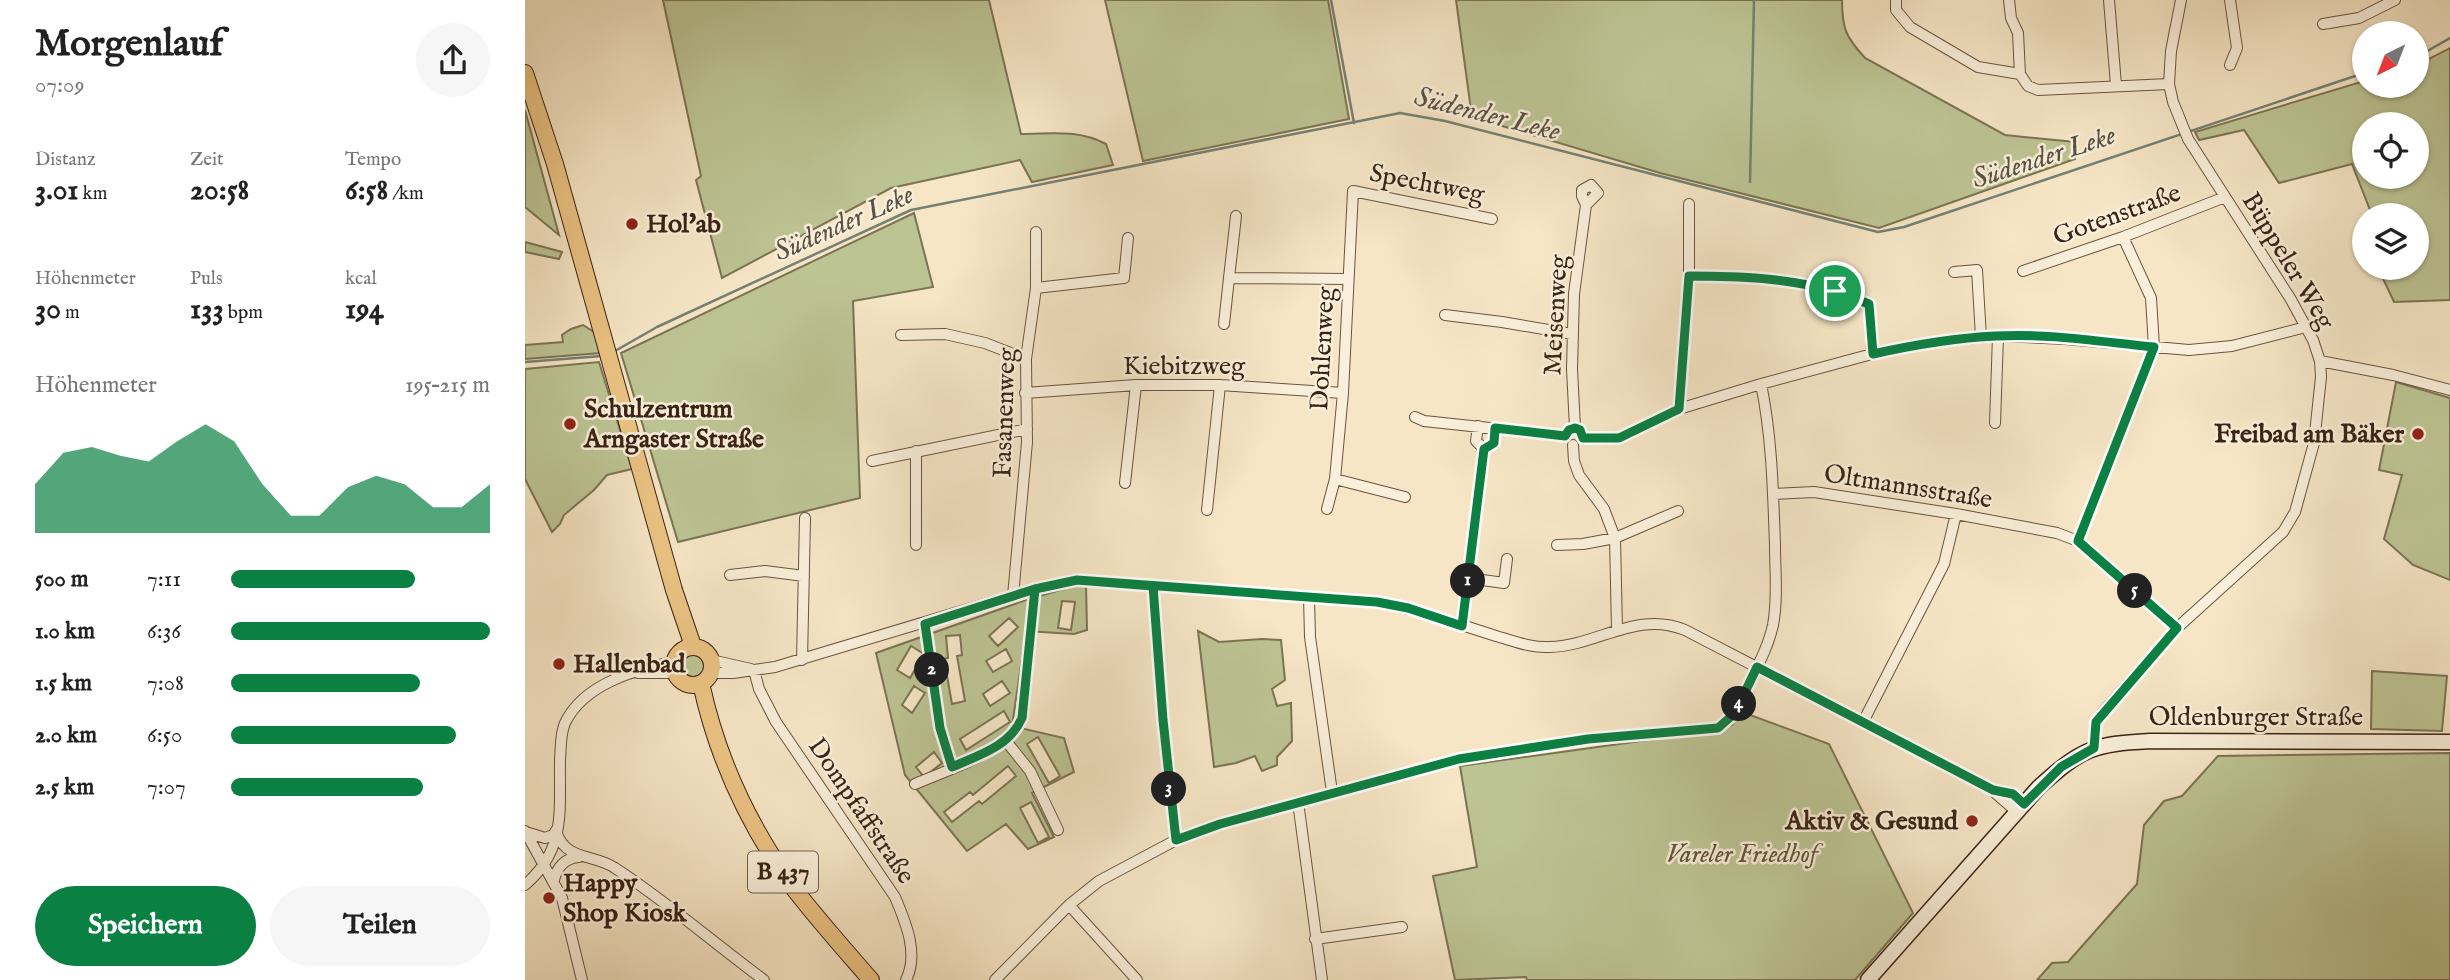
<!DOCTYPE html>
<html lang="de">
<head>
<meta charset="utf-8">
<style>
  body { margin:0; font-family:"IM FELL English",serif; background:#f6f6f6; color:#222; height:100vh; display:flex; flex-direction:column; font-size:26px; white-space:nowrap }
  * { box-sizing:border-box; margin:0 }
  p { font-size:23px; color:#767676 }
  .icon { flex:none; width:38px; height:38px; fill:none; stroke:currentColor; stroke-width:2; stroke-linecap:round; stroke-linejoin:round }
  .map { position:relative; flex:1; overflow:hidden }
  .panel { display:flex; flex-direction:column; background:#fff; width:525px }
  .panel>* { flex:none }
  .needle { width:46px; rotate:222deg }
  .tools { position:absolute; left:1827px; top:21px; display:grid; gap:14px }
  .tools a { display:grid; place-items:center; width:77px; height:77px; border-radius:50%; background:#fff; box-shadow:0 2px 5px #0004; font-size:35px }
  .pin { position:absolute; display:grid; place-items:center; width:60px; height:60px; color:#fff; margin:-30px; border:4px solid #fff; border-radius:50%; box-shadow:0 2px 7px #0007 }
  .km { position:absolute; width:35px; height:35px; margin:-18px; border-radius:50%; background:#222; color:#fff; font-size:19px; line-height:35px; text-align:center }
  .round { display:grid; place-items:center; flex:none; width:74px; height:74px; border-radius:37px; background:#f6f6f6 }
  .headline { display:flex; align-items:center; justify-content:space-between; height:119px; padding:0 35px }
  h1 { font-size:38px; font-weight:700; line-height:52px }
  .figures { display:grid; grid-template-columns:repeat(3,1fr); gap:10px; height:119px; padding:7px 35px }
  .figures div { display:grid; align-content:center }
  .figures b { font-size:30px; font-weight:700 }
  .figures small { font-size:19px; font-weight:400 }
  .figures p { font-size:19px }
  .chart { height:196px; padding:14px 35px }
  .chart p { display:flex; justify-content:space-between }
  .chart svg { width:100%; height:126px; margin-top:7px; fill:#0b8043; opacity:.7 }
  .button { display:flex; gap:14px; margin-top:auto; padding:14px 35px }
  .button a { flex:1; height:80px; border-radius:42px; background:#0b8043; color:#fff; font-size:28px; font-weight:700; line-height:80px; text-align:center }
  .button a+a { background:#f6f6f6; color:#222 }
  ul { padding:0 35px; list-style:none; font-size:23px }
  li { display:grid; grid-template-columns:112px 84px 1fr; align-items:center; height:52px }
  li i { height:18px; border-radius:9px; background:#0b8043 }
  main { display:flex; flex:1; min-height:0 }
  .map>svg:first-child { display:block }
</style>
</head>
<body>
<main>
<section class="panel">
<div class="headline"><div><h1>Morgenlauf</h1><p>07:09</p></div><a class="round"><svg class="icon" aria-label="share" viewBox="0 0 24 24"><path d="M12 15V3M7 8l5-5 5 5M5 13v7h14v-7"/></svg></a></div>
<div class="figures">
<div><p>Distanz</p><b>3.01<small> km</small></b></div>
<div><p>Zeit</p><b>20:58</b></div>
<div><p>Tempo</p><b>6:58<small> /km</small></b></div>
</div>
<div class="figures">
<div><p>Höhenmeter</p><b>30<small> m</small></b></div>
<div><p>Puls</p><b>133<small> bpm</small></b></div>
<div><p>kcal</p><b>194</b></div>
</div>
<div class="chart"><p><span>Höhenmeter</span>195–215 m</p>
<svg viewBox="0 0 160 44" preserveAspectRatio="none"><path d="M0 44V27L10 16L20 14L30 17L40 19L50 12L60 6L70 12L80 27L90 38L100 38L110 28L120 24L130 27L140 35L150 35L160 27V44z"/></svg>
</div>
<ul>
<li><b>500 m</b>7:11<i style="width:71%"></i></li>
<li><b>1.0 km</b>6:36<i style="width:100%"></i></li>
<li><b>1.5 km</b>7:08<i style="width:73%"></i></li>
<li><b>2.0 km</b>6:50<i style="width:87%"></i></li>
<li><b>2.5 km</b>7:07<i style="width:74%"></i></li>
</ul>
<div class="button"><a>Speichern</a><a>Teilen</a></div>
</section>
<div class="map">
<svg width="1925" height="980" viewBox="0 0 1925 980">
  <rect width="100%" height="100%" fill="#f6e6c6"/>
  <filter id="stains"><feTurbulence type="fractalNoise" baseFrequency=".00286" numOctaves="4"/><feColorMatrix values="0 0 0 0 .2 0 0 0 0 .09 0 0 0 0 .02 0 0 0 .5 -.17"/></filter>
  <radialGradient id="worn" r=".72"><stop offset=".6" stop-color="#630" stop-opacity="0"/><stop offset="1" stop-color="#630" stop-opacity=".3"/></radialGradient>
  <path fill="#bdc494" stroke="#7c7454" stroke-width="2" fill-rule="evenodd" d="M138 0H464L496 134C526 134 553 129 581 144L588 165 507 182 495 160 366 188 197 278 171 180 176 176Z
    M580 0H803L824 119 618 161Z
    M931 0H1317C1317 29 1321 37 1340 58L1480 135 1550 142V159L1354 228 1135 173 947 117Z
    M1925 48V300L1869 302 1853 268H1892V215H1847L1827 164 1754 183 1719 130 1674 140 1670 132 1839 81V86H1892V65ZM1839 124H1892V177H1839Z
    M0 110 34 235 0 207Z
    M389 213 408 287 328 301 335 498 153 542 96 353Z
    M0 242 37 252 34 259 0 252Z
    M58 325 69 332 76 353 0 359V345L38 342 37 335 46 329Z
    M74 362 107 469 82 475 69 490 39 515 35 524 27 532 0 479V369Z
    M1871 382 1925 398V580L1888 565 1859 539 1877 475 1854 470Z
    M561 585 562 630 549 634 501 631 487 726 539 738 549 772 507 793 529 837 503 849 481 824 442 851 380 775 351 653 501 600 549 586ZM537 601 550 602 546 630 533 628ZM484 618 493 627 473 646 464 636ZM435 635 437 655 432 656 440 701 427 704 419 659 423 658 421 636ZM386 646 399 654 385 678 372 670ZM481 649 487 661 468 672 461 661ZM477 681 485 693 465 706 458 694ZM389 686 400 693 387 713 377 705ZM479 711 485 722 441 750 435 739ZM513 737 535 776 524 783 502 744ZM409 752 417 763 399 777 391 767ZM483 766 491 776 457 804 454 801 427 822 419 812 445 792 448 795ZM506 802 524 837 513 843 495 808Z
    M673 631 694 642 737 639 756 640 760 680 747 689 752 706 766 703 767 741 752 757V765L737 771 730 756 711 763 689 767Z
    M156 666a13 13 0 1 1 26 0a13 13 0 1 1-26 0Z
    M1847 671 1922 676 1917 731 1846 729Z
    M1217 712 1304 744 1388 913 1330 980H1002L1001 977 930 980 908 876 952 867 935 766 1195 730 1207 725Z
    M1925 753V980H1512L1527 963 1543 962 1612 884 1619 825 1639 801 1657 796 1693 756Z"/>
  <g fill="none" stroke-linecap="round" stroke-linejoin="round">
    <path stroke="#758174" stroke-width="2.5" d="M806 0 829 123
      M1892 57 1925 38
      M1225 182 1229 0
      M90 351 132 327 386 210 875 113 920 121 1353 232 1379 227 1839 73
      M0 362 77 356"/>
    <defs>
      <path id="minor" d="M1371 0V10L1385 27 1453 67 1495 74 1493 33 1486 18 1484 0
        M1584 0 1591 85
        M1798 24 1834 18 1870 0
        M1705 65 1712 48 1705 0
        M1495 74 1503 86 1513 90 1644 84
        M1498 271 1598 237 1700 197
        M1429 272 1452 270 1456 337
        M1164 276C1232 276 1280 279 1344 304L1347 354
        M704 278 711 216
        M511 288 599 278 603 238
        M920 315 977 322 1047 334
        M699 324 704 278 823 279
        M376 335 420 334 460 343 501 359
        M1795 361 1868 375 1925 390
        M500 393 611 385H695L818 393
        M1154 409 1164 276V204
        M890 417 899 421 1040 436
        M1470 423 1473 336
        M953 426 951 441 959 449
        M1050 428 1047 369 1049 294 1061 205 1073 193 1066 185 1057 190V196L1061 205
        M1058 437 1094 438 1154 409 1236 384 1347 354 1416 341 1473 336 1540 339 1664 350 1707 346 1781 327
        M1048 445 1049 461 1054 475 1079 509 1090 538 1092 630
        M959 449 969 443 970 428
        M391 451V545
        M347 461 502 429
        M810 479 880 497
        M600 483 611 385
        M1248 494 1289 492 1431 514 1532 533 1553 541 1561 547 1652 628
        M802 509 810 479 818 393 828 191 967 219
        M682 510 695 385
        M1553 541 1629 347 1626 298 1598 237
        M1032 545 1058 544 1090 538 1153 511
        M205 575 240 571 279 576
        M943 578 979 583 982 559
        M628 586 638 720 651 840
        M488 596 502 442 501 359 511 288V232
        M784 597 785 637 807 792
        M400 624 415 728 427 767
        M937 626 959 449
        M186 660 226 669
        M277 660 280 518
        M229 670 234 689 251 722 370 897C381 923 394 954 381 980
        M113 673H151
        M186 673H208L250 667 510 589 552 580 852 602C893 609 932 624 971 636 989 641 1006 648 1024 647 1073 646 1111 610 1160 630L1468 790 1488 794 1499 804
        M1338 722 1419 564 1431 514
        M481 741 505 771 533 830
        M1569 748 1571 722 1579 711 1652 628 1758 532 1770 512 1789 443 1796 377 1795 361 1788 340 1765 298 1663 139 1648 102 1644 84 1646 51 1656 0
        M390 784C424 769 481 753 497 718L510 589
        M1468 791 1492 812
        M773 802 797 980
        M0 831 37 898 57 980
        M1 832 20 838 28 835 32 829
        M32 834C42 861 70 854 90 868 141 901 190 944 239 980
        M29 880C32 867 40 858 54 857
        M0 885C42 849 34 810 35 760 36 748 35 734 40 723 59 683 111 670 150 661
        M544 905 612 980
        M790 939 877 927
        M470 980 544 905 574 881 651 840 695 824 934 759 1063 739 1193 728C1208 718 1214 705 1221 690 1231 669 1243 648 1248 625 1253 599 1250 571 1250 545 1248 491 1247 437 1236 384"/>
      <path id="secondary" d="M1343 980 1514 787C1557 748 1569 744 1625 741L1925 742"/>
      <path id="primary" d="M0 73 30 164 149 590 168 646
        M149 666a19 19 0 1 1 38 0a19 19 0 1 1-38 0Z
        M176 683C192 758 225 828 270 890 294 921 320 950 346 980"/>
    </defs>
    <use href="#minor" stroke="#695441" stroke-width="12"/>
    <use href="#secondary" stroke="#3a2315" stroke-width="17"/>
    <use href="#primary" stroke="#3a2315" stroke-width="18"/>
    <use href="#minor" stroke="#f9efda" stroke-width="10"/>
    <use href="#secondary" stroke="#f9efda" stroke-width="14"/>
    <use href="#primary" stroke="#ebc383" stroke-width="16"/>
  </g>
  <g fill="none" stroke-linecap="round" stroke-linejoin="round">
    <defs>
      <path id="route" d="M1310 291C1259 278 1217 276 1164 276L1154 409 1094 438H1058L1055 430 1050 428 1044 430 1040 436 970 428 969 443 959 449 937 626 883 608 852 602 552 580 510 589 400 624 415 728 427 767C454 755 484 747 497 718L510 589 552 580 628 586 638 720 651 840 695 824 934 759 1063 739 1193 728 1210 713 1232 667 1468 790 1488 794 1499 804 1536 767 1569 748 1571 722 1652 628 1553 541 1629 347C1577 342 1524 333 1471 336 1430 338 1388 345 1348 354L1344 304 1310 291"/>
    </defs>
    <use href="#route" stroke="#fff" stroke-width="14"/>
    <use href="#route" stroke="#0b8043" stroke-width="9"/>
  </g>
  <g fill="#8f2418" stroke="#f9efda" stroke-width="2.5">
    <circle cx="107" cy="224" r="7"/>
    <circle cx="45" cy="424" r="7"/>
    <circle cx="1893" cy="434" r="7"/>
    <circle cx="34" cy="664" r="7"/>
    <circle cx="1447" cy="821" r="7"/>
    <circle cx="24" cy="898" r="7"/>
  </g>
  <g text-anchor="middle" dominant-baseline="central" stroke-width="5" stroke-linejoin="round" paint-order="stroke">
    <rect fill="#f9efda" stroke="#736050" stroke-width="2" x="223" y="851.5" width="70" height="41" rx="5"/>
    <g font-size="24" font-weight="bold" fill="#3a2315">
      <text x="258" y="872">B 437</text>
    </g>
    <g font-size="26" fill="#3a2315" stroke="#f9efda">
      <text transform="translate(902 184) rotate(11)">Spechtweg</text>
      <text transform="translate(1592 215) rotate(-20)">Gotenstraße</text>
      <text transform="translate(1763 261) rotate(59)">Büppeler Weg</text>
      <text transform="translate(1031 315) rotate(-87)">Meisenweg</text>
      <text transform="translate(798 349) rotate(-87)">Dohlenweg</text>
      <text x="659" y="366">Kiebitzweg</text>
      <text transform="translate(480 413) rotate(-88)">Fasanenweg</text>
      <text transform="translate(1383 487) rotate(9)">Oltmannsstraße</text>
      <text x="1731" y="717">Oldenburger Straße</text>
      <text transform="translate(336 811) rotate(56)">Dompfaffstraße</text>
    </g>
    <g font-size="26" font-weight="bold" fill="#3a2315" stroke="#f9efda" text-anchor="start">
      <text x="121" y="224">Hol'ab</text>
      <text x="59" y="409">Schulzentrum<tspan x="59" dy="30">Arngaster Straße</tspan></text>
      <text x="1879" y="434" text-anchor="end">Freibad am Bäker</text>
      <text x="48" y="664">Hallenbad</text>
      <text x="1433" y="821" text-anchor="end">Aktiv &amp; Gesund</text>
      <text x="38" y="883">Happy<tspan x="38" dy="30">Shop Kiosk</tspan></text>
    </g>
    <g font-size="26" font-style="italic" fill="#61533b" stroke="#f9efda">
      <text x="1217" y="854">Vareler Friedhof</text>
    </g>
    <g font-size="28" font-style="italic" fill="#585244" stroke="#f9efda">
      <text transform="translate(962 115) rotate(14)">Südender Leke</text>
      <text transform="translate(1519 158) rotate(-18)">Südender Leke</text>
      <text transform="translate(319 224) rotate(-24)">Südender Leke</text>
    </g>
  </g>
  <rect width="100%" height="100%" filter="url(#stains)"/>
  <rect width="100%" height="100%" fill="url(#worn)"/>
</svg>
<div class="tools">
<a><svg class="needle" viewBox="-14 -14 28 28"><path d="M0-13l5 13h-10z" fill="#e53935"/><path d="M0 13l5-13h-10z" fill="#767676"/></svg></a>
<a><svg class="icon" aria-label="locate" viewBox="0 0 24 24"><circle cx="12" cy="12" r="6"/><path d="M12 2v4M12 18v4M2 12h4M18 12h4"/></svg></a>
<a><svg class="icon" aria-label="layers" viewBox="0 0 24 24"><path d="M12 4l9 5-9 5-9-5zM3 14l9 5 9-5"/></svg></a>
</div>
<div class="pin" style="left:1310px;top:291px;background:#1e9e55"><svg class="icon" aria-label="arrive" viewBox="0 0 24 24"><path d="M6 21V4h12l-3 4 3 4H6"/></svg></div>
<b class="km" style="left:943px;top:581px">1</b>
<b class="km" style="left:407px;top:670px">2</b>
<b class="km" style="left:644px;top:789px">3</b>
<b class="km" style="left:1214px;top:704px">4</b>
<b class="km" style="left:1610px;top:591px">5</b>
</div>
</main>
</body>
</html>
